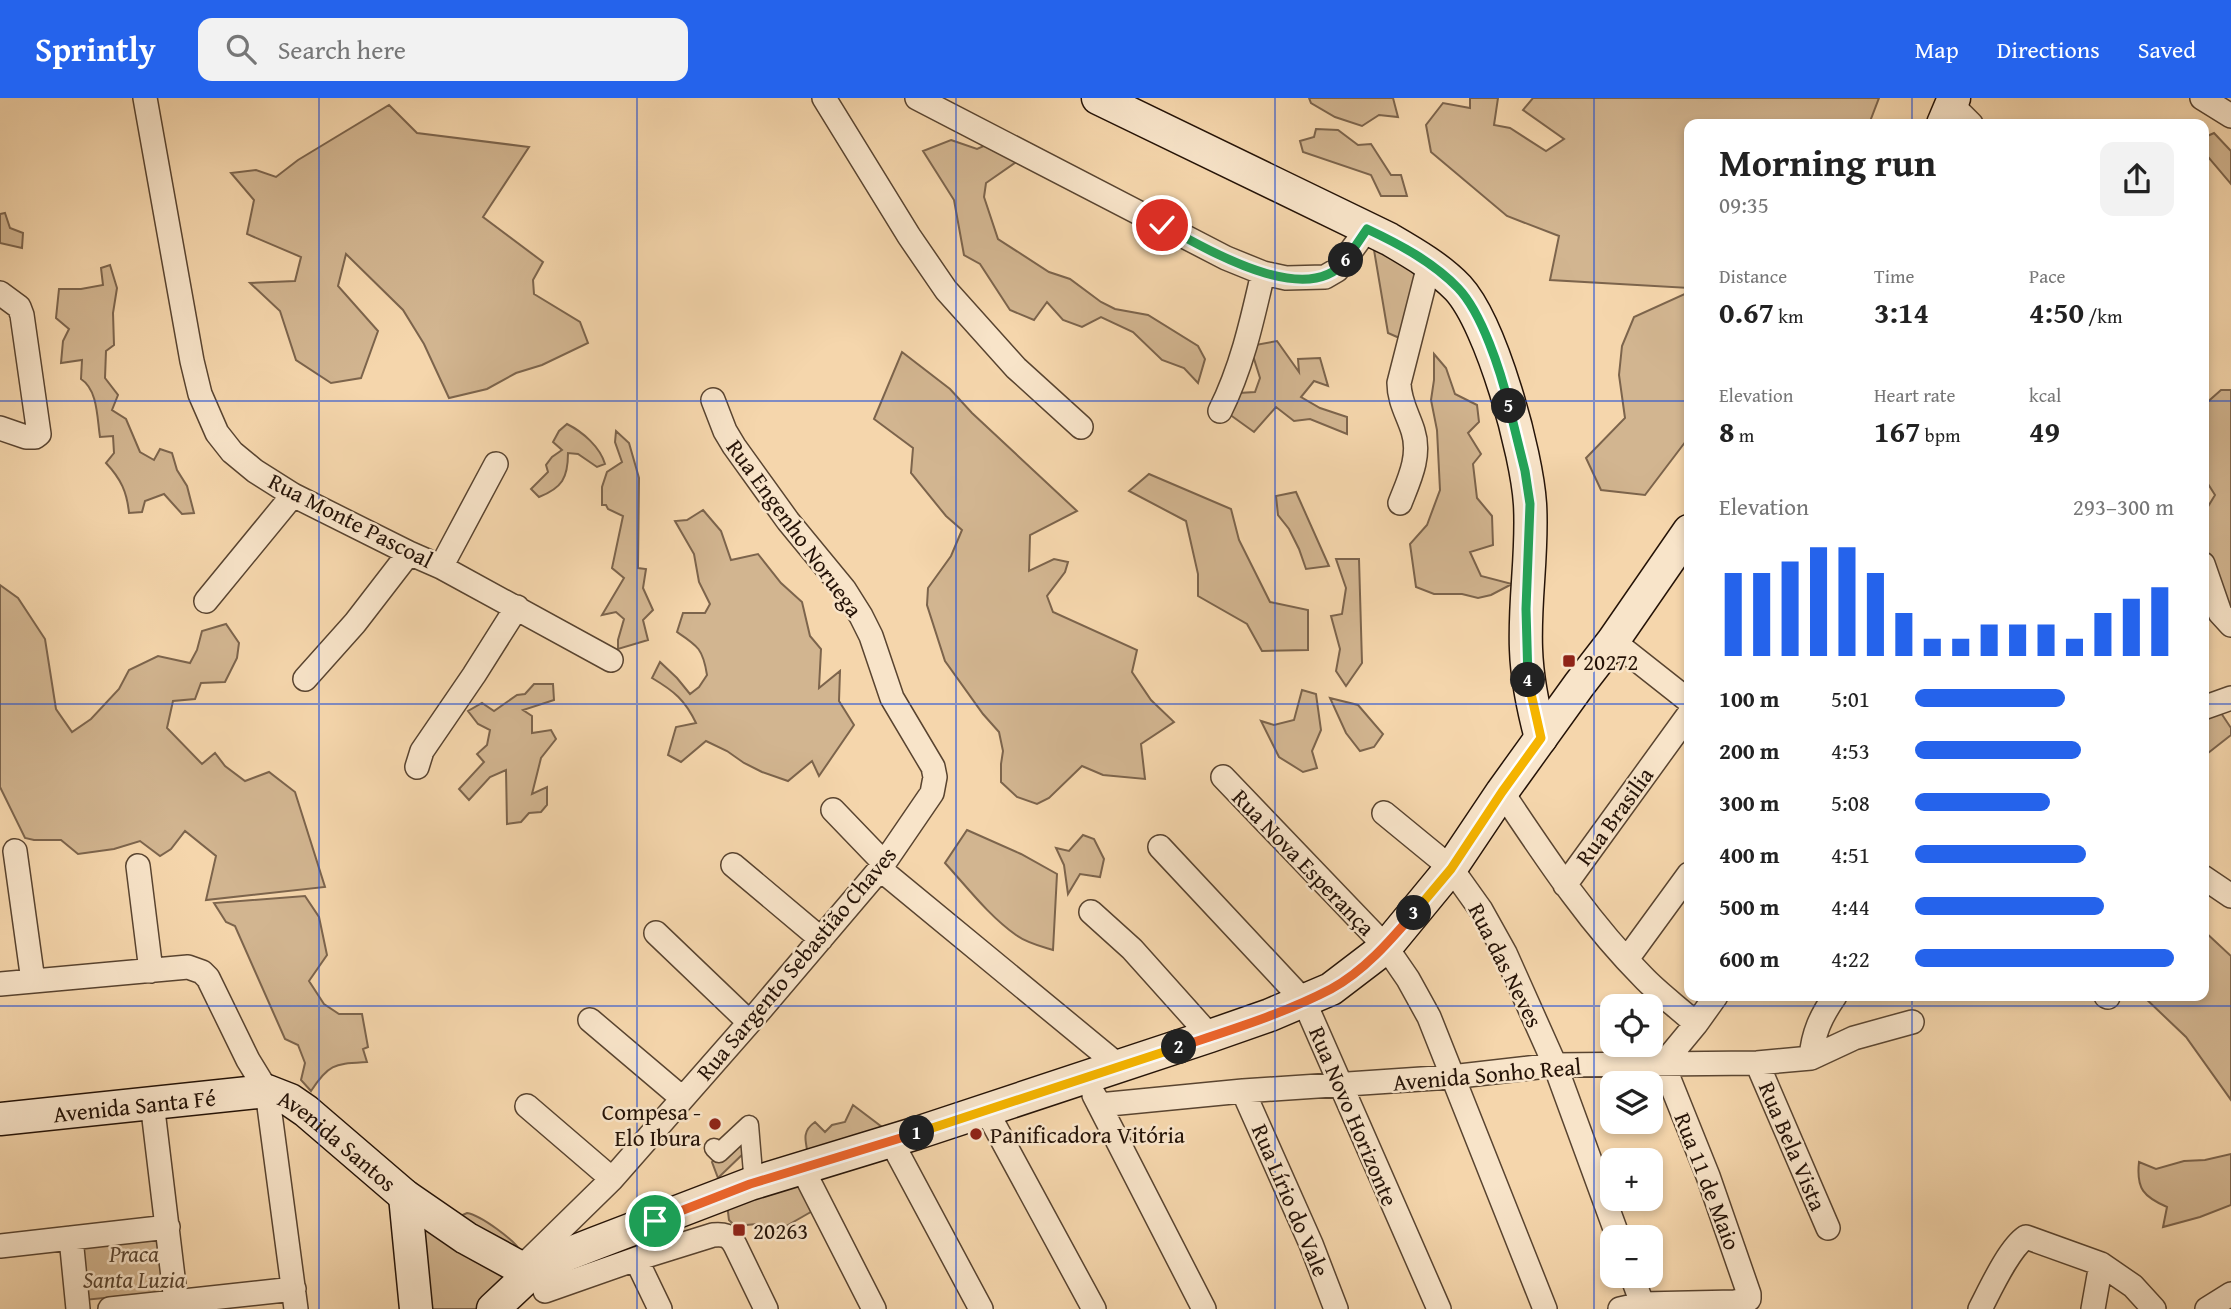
<!DOCTYPE html>
<html lang="en">
<head>
<meta charset="utf-8">
<style>
  body { margin:0; font-family:"Gentium Book Plus",serif; background:#f2f2f2; color:#222; height:100vh; display:flex; flex-direction:column; font-size:26px; white-space:nowrap }
  * { box-sizing:border-box; margin:0 }
  p { font-size:23px; color:#767676 }
  .icon { flex:none; width:38px; height:38px; fill:none; stroke:currentColor; stroke-width:2; stroke-linecap:round; stroke-linejoin:round }
  .map { position:relative; flex:1; overflow:hidden }
  .details { position:absolute; left:1684px; top:21px; width:525px; height:882px; display:flex; flex-direction:column; background:#fff; border-radius:14px; box-shadow:0 4px 10px #0003 }
  .details>* { flex:none }
  .tools { position:absolute; left:1600px; top:896px; display:grid; gap:14px }
  .tools a { display:grid; place-items:center; width:63px; height:63px; border-radius:14px; background:#fff; box-shadow:0 4px 10px #0003; font-size:35px }
  .pin { position:absolute; display:grid; place-items:center; width:60px; height:60px; color:#fff; margin:-30px; border:4px solid #fff; border-radius:50%; box-shadow:0 2px 7px #0007 }
  .km { position:absolute; width:35px; height:35px; margin:-18px; border-radius:50%; background:#222; color:#fff; font-size:19px; line-height:35px; text-align:center }
  .round { display:grid; place-items:center; flex:none; width:74px; height:74px; border-radius:14px; background:#f2f2f2 }
  .headline { display:flex; align-items:center; justify-content:space-between; height:119px; padding:0 35px }
  h1 { font-size:38px; font-weight:700; line-height:52px }
  .stats { display:grid; grid-template-columns:repeat(3,1fr); gap:10px; height:119px; padding:7px 35px }
  .stats div { display:grid; align-content:center }
  .stats b { font-size:30px; font-weight:700 }
  .stats small { font-size:19px; font-weight:400 }
  .stats p { font-size:19px }
  .chart { height:196px; padding:14px 35px }
  .chart p { display:flex; justify-content:space-between }
  .chart svg { width:100%; height:126px; margin-top:7px; stroke:#2563eb; stroke-width:6 }
  ul { padding:0 35px; list-style:none; font-size:23px }
  li { display:grid; grid-template-columns:112px 84px 1fr; align-items:center; height:52px }
  li i { height:18px; border-radius:9px; background:#2563eb }
  header { display:flex; align-items:center; gap:42px; box-sizing:border-box; height:98px; padding:0 35px; background:#2563eb; color:#fff }
  header strong { font-size:33px }
  nav { display:flex; gap:38px; margin-inline-start:auto; font-size:24px }
  .search { width:490px; height:63px; background:#f2f2f2; display:flex; align-items:center; gap:18px; box-sizing:border-box; padding:0 24px; border-radius:14px; color:#767676; font-size:26px }
  .map>svg:first-child { display:block }
</style>
</head>
<body>
<header>
<strong>Sprintly</strong>
<div class="search"><svg class="icon" aria-label="search" viewBox="0 0 24 24"><circle cx="10" cy="10" r="6"/><path d="M15 15l6 6"/></svg>Search here</div>
<nav><a>Map</a><a>Directions</a><a>Saved</a></nav>
</header>
<div class="map">
<svg width="2231" height="1211" viewBox="0 0 2231 1211">
  <rect width="100%" height="100%" fill="#f5d6ac"/>
  <filter id="stains"><feTurbulence type="fractalNoise" baseFrequency=".00286" numOctaves="4"/><feColorMatrix values="0 0 0 0 .2 0 0 0 0 .09 0 0 0 0 .02 0 0 0 .5 -.17"/></filter>
  <radialGradient id="worn" r=".72"><stop offset=".6" stop-color="#630" stop-opacity="0"/><stop offset="1" stop-color="#630" stop-opacity=".3"/></radialGradient>
  <path fill="#d2b590" stroke="#7c644c" stroke-width="2" d="M1309 0H1393L1398 19 1379 17 1362 28 1335 19 1311 5Z
    M1470 0H1498L1494 27 1510 30 1546 53 1564 41 1523 12 1533 0H1879L1869 26H1689V190L1550 182 1559 138 1507 118 1431 54 1426 27 1443 5 1470 10Z
    M389 7 417 35 529 49 483 119 543 164 533 182 534 196 580 224 588 245 542 267 516 275 487 291 449 300 424 246 403 212 346 156 338 188 378 233 361 280 331 285 296 262 280 213 250 185 295 183 301 159 247 136 254 102 231 75 256 72 276 79 298 62Z
    M1316 31 1338 32 1358 47 1371 46 1391 77H1401L1407 98H1381L1371 77 1303 54 1300 43 1314 39Z
    M2214 35 2231 53V86L2203 53V40Z
    M951 42 977 51 993 44 1022 60 986 85 984 99 998 141 1049 174 1070 181 1101 204 1115 211 1148 217 1198 248 1205 261 1198 285 1184 270 1162 262 1133 234 1101 219 1082 229 1063 222 1047 204 1034 222 1010 212 980 166 964 157 954 102 923 53Z
    M5 115 10 130 23 135 22 150 0 145V116Z
    M1374 152 1423 172 1404 242 1388 235Z
    M110 167 117 190 113 215 114 247 106 253 105 280 118 297 112 312 126 321 140 354 154 362 160 351 172 355 177 372 187 388 194 415 182 416 164 396 145 403 142 414 129 415C127 394 121 381 106 365L114 355 113 338 100 339C97 320 98 292 81 281L82 262 61 265 63 243 69 231 56 220 59 191H81L103 187 101 170Z
    M1689 194V339L1645 397 1601 392 1586 360 1625 320 1619 277 1622 248 1634 219Z
    M1277 243 1299 274 1298 261 1320 260 1328 288 1314 283 1301 299 1320 310 1347 319V336L1310 321 1294 323 1276 309 1254 334 1229 316 1239 295 1255 294 1260 280 1250 248Z
    M902 254 950 291 972 315 1077 413 1030 437 1029 473 1054 461 1068 464 1065 474 1047 498 1053 514 1137 552 1132 574 1151 602 1174 624 1141 646 1145 681 1103 677 1082 668 1049 700 1037 706 1017 699 1001 684V666L1003 653 999 634 983 616 945 563 927 507 928 490 951 458 962 432 946 418 911 375 913 350 874 321Z
    M1434 256 1446 270 1455 296 1477 307 1479 324 1468 335 1481 356 1473 366 1477 400 1492 418 1493 447 1470 454 1481 478 1512 486 1491 497 1478 500 1462 496H1434L1416 489 1410 446 1427 427 1440 392 1437 332 1431 302 1434 282Z
    M2221 292H2231V512L2203 457V417L2215 397 2203 378V308Z
    M567 326C583 334 600 349 605 366L597 369 578 356 568 355C568 380 562 390 539 399L531 391 548 374 546 367 552 359 562 352 553 344 559 333Z
    M616 333 629 345 639 380 638 470 646 471 643 490 653 512 643 522 648 542 618 551V542L624 521 616 514 602 517 624 480 612 470 623 418 608 411 606 407H602V389L607 374 622 364 615 344Z
    M1149 376 1231 411 1239 442 1270 504 1308 512V552L1262 553 1247 526 1198 498V476L1186 423 1129 393Z
    M1296 394 1329 468 1306 471 1299 451 1289 431 1278 417 1276 398Z
    M703 412 721 433 731 462 758 456 781 485 802 504 810 538 821 551 819 590 840 573 839 603 854 627 819 678 812 663 788 683 762 674 744 665 727 653 706 643 681 664 668 657 676 629 696 625C685 602 674 593 652 580L660 564 677 580 690 596 699 589 707 577C703 551 698 548 677 534L683 515H705L710 506 699 484 694 456 675 423 687 422Z
    M1336 461H1359L1362 565 1346 588 1336 573 1340 551 1331 518 1342 516 1346 490Z
    M0 487 18 500 45 541 56 611 72 634 91 621 119 591 129 572 158 558 190 565 197 552 202 533 226 526 239 545 237 560 225 584 201 585 195 601 173 603 167 630 202 666 215 655 225 668 245 683 269 674 295 694 325 789 206 802 216 758 185 733 171 751 160 758 140 743 114 751 78 756 61 742H34L25 740 0 689Z
    M534 586H553L554 602 523 612 532 618V635L551 632 556 641 541 660 532 696 547 689V707L541 714 529 715 521 724 507 726 506 672 490 679 469 702 459 691 484 664 477 656 487 647 490 632 478 626 468 613 482 605 494 613 517 597 525 596Z
    M1302 592 1316 596 1321 632 1312 653 1317 670 1303 674 1279 659 1261 623 1274 627 1294 622Z
    M1330 600 1358 607 1383 636 1374 649 1360 653 1346 635Z
    M2219 612 2231 630V637L2203 659V623Z
    M967 732 1021 756 1057 776 1053 852C1040 848 1027 845 1016 837 989 818 967 789 945 765Z
    M1083 737 1094 741 1104 761 1100 779 1080 776 1068 796 1064 767 1056 750 1069 753Z
    M305 798 319 819 327 857 309 883 324 906 339 916H362L368 949 363 951 367 964C335 966 329 965 311 993L301 982 305 965 298 947 285 941 235 828 226 824 214 805Z
    M2203 832 2231 858V1002L2186 939 2143 898H2203Z
    M853 1007 882 1029 808 1056C805 1042 802 1033 815 1024L825 1034 832 1027 845 1024Z
    M746 1035 747 1052 718 1080 712 1064Z
    M2231 1056V1107L2200 1119 2163 1129 2167 1109C2144 1099 2136 1091 2139 1064L2156 1071 2184 1063 2205 1062Z
    M795 1081 816 1111 774 1135 770 1129 757 1126 735 1128 729 1122 726 1098Z
    M411 1107 521 1170 495 1211H415Z
    M467 1115C480 1117 515 1142 521 1154L507 1151 460 1118Z
    M157 1137 165 1194 84 1202 83 1145Z"/>
  <g fill="none" stroke-linecap="round" stroke-linejoin="round">
    <defs>
      <path id="pedestrian" d="M714 1050 719 1055 749 1027 753 1075"/>
      <path id="minor" d="M145 0 192 263 200 296 217 335 232 354 255 373 293 397 409 455 441 469 611 562
        M824 0 909 138 946 192 1016 270 1081 329
        M917 0 1226 160 1263 175 1286 180 1325 179 1337 172 1367 131
        M2202 0 2231 18
        M1952 7 1971 26
        M0 195 19 209 22 217 39 336 35 339H26L0 330
        M1220 313C1242 269 1252 223 1263 175
        M1400 405C1409 382 1421 358 1413 333 1408 317 1399 303 1399 285L1429 167
        M2203 466 2220 515 2231 527
        M441 469 496 366
        M206 503 293 397
        M1613 543 1689 603
        M305 581 355 525 409 455
        M2203 610 2231 600
        M417 669 422 653 474 577 517 509
        M1223 679 1386 849 1408 881 1429 919 1545 1211
        M1502 694C1545 758 1588 824 1643 879 1659 896 1679 910 1696 926
        M833 712 884 765
        M1384 715 1451 770 1481 812 1505 855 1555 967 1618 1139
        M1160 749 1304 903 1439 1211
        M15 753 33 883
        M733 767 821 841
        M138 768 151 873
        M880 771 1119 968
        M2203 779 2231 798
        M1565 787 1689 616
        M1091 814 1132 851 1210 938
        M656 835 749 924
        M1627 861 1689 776
        M0 886 188 869 202 874 208 880 248 962 267 993 296 1211
        M2106 898 2108 899
        M590 922 682 1000
        M1811 960C1813 935 1821 918 1835 898
        M1757 965 1828 1130
        M1243 993 1311 1146 1336 1211
        M1094 997 1204 1211
        M152 1004 176 1204
        M1099 1007 1243 993 1451 979 1555 967 1757 965 1811 960 1854 940 1912 924
        M527 1008 612 1081
        M986 1012 1094 1211
        M891 1043 981 1211
        M802 1070 874 1211
        M71 1140 78 1211
        M0 1148 168 1129
        M636 1161 660 1211
        M521 1170 612 1081 756 917 880 771 932 695 935 679 933 669 892 600 871 538 861 518 844 491 788 423 734 348 725 333 713 302
        M1632 1178 1644 1211
        M545 1193 636 1161 713 1137C724 1136 729 1137 735 1147L766 1211
        M110 1211 294 1191
        M1620 1211 1642 1206 1735 1204 1749 1201V1196L1708 1078 1663 966 1696 926 1716 898
        M1980 1211C1990 1192 2009 1150 2026 1139L2101 1166 2133 1188 2154 1211
        M2093 1211 2101 1166
        M2207 1211 2231 1196"/>
      <g id="secondary">
        <path d="M1098 0 1389 141C1413 155 1439 170 1458 190 1492 227 1527 356 1530 406 1533 454 1524 502 1526 551 1527 582 1533 610 1541 640"/>
        <path d="M1943 26 1954 0"/>
        <path id="s1" d="M0 1021 267 993 290 1002 306 1013 405 1098 466 1140 521 1170 529 1177"/>
        <path d="M405 1098 416 1211"/>
        <path d="M493 1211 529 1177 568 1156 596 1145 750 1086 917 1035 1210 938 1270 917 1331 891 1386 849 1451 770 1502 694 1579 587 1613 543 1689 433"/>
      </g>
    </defs>
    <use href="#pedestrian" stroke="#594430" stroke-width="21"/>
    <use href="#minor" stroke="#594430" stroke-width="26"/>
    <use href="#secondary" stroke="#251307" stroke-width="35"/>
    <use href="#pedestrian" stroke="#f8e4c9" stroke-width="18"/>
    <use href="#minor" stroke="#f8e4c9" stroke-width="23"/>
    <use href="#secondary" stroke="#f8e4c9" stroke-width="32"/>
  </g>
  <g fill="none" stroke-linecap="round" stroke-linejoin="round">
    <defs>
      <path id="split-1" d="M655 1123 750 1086 917 1035"/>
      <path id="split-2" d="M917 1035 1179 949"/>
      <path id="split-3" d="M1179 949C1230 932 1283 916 1331 891 1364 873 1390 843 1414 815"/>
      <path id="split-4" d="M1414 815 1451 771 1502 694 1541 640 1528 582"/>
      <path id="split-5" d="M1509 308 1525 373 1530 406 1526 511 1528 582"/>
      <path id="split-6" d="M1346 162 1367 131C1399 146 1433 164 1458 190 1482 215 1501 274 1509 308"/>
      <path id="split-7" d="M1162 127C1204 149 1307 213 1346 162"/>
    </defs>
    <use href="#split-1" stroke="#fff" stroke-width="14"/>
    <use href="#split-2" stroke="#fff" stroke-width="14"/>
    <use href="#split-3" stroke="#fff" stroke-width="14"/>
    <use href="#split-4" stroke="#fff" stroke-width="14"/>
    <use href="#split-5" stroke="#fff" stroke-width="14"/>
    <use href="#split-6" stroke="#fff" stroke-width="14"/>
    <use href="#split-7" stroke="#fff" stroke-width="14"/>
    <use href="#split-1" stroke="#f0652b" stroke-width="9"/>
    <use href="#split-2" stroke="#f5b400" stroke-width="9"/>
    <use href="#split-3" stroke="#f0652b" stroke-width="9"/>
    <use href="#split-4" stroke="#f5b400" stroke-width="9"/>
    <use href="#split-5" stroke="#22a559" stroke-width="9"/>
    <use href="#split-6" stroke="#22a559" stroke-width="9"/>
    <use href="#split-7" stroke="#22a559" stroke-width="9"/>
  </g>
  <path fill="none" stroke="#1d4ed8" stroke-width="2" stroke-opacity="0.55" d="M319 0V1211M637 0V1211M956 0V1211M1275 0V1211M1594 0V1211M1912 0V26M0 303H1689M2203 303H2231M0 606H1689M2203 606H2231M1912 898V1211M0 908H1612M1612 908H1650M1650 908H2231"/>
  <g fill="#8f2418" stroke="#f8e4c9" stroke-width="2.5">
    <rect x="1562" y="556" width="14" height="14" rx="3.5"/>
    <circle cx="715" cy="1026" r="7"/>
    <circle cx="976" cy="1036" r="7"/>
    <rect x="732" y="1125" width="14" height="14" rx="3.5"/>
  </g>
  <g text-anchor="middle" dominant-baseline="central" stroke-width="5" stroke-linejoin="round" paint-order="stroke">
    <g font-size="23" fill="#251307" stroke="#f8e4c9">
      <text transform="translate(351 422) rotate(27)">Rua Monte Pascoal</text>
      <text transform="translate(795 430) rotate(54)">Rua Engenho Noruega</text>
      <text transform="translate(1614 718) rotate(-54)">Rua Brasilia</text>
      <text transform="translate(1304 764) rotate(46)">Rua Nova Esperança</text>
      <text transform="translate(796 865) rotate(-50)">Rua Sargento Sebastião Chaves</text>
      <text transform="translate(1506 867) rotate(63)">Rua das Neves</text>
      <text transform="translate(1487 976) rotate(-5)">Avenida Sonho Real</text>
      <text stroke="none"><textPath href="#s1" startOffset="135">Avenida Santa Fé</textPath></text>
      <text transform="translate(1354 1018) rotate(67)">Rua Novo Horizonte</text>
      <text stroke="none"><textPath href="#s1" startOffset="355">Avenida Santos</textPath></text>
      <text transform="translate(1793 1048) rotate(67)">Rua Bela Vista</text>
      <text transform="translate(1708 1083) rotate(69)">Rua 11 de Maio</text>
      <text transform="translate(1291 1102) rotate(67)">Rua Lírio do Vale</text>
    </g>
    <g font-size="23" fill="#251307" stroke="#f8e4c9" text-anchor="start">
      <text x="1583" y="563">20272</text>
      <text x="701" y="1013" text-anchor="end">Compesa -<tspan x="701" dy="26">Elo Ibura</tspan></text>
      <text x="990" y="1036">Panificadora Vitória</text>
      <text x="753" y="1132">20263</text>
    </g>
    <g font-size="23" font-style="italic" fill="#594430" stroke="#f8e4c9">
      <text x="134" y="1155">Praca<tspan x="134" dy="26">Santa Luzia</tspan></text>
    </g>
  </g>
  <rect width="100%" height="100%" filter="url(#stains)"/>
  <rect width="100%" height="100%" fill="url(#worn)"/>
</svg>
<div class="tools">
<a><svg class="icon" aria-label="locate" viewBox="0 0 24 24"><circle cx="12" cy="12" r="6"/><path d="M12 2v4M12 18v4M2 12h4M18 12h4"/></svg></a>
<a><svg class="icon" aria-label="layers" viewBox="0 0 24 24"><path d="M12 4l9 5-9 5-9-5zM3 14l9 5 9-5"/></svg></a>
<a>+</a>
<a>−</a>
</div>
<div class="pin" style="left:655px;top:1123px;background:#1e9e55"><svg class="icon" aria-label="arrive" viewBox="0 0 24 24"><path d="M6 21V4h12l-3 4 3 4H6"/></svg></div>
<div class="pin" style="left:1162px;top:127px;background:#d93025"><svg class="icon" aria-label="check" viewBox="0 0 24 24"><path d="M5 12l5 5 9-10"/></svg></div>
<b class="km" style="left:917px;top:1035px">1</b>
<b class="km" style="left:1179px;top:949px">2</b>
<b class="km" style="left:1414px;top:815px">3</b>
<b class="km" style="left:1528px;top:582px">4</b>
<b class="km" style="left:1509px;top:308px">5</b>
<b class="km" style="left:1346px;top:162px">6</b>
<section class="details">
<div class="headline"><div><h1>Morning run</h1><p>09:35</p></div><a class="round"><svg class="icon" aria-label="share" viewBox="0 0 24 24"><path d="M12 15V3M7 8l5-5 5 5M5 13v7h14v-7"/></svg></a></div>
<div class="stats">
<div><p>Distance</p><b>0.67<small> km</small></b></div>
<div><p>Time</p><b>3:14</b></div>
<div><p>Pace</p><b>4:50<small> /km</small></b></div>
</div>
<div class="stats">
<div><p>Elevation</p><b>8<small> m</small></b></div>
<div><p>Heart rate</p><b>167<small> bpm</small></b></div>
<div><p>kcal</p><b>49</b></div>
</div>
<div class="chart"><p><span>Elevation</span>293–300 m</p>
<svg viewBox="0 0 160 44" preserveAspectRatio="none"><path d="M5 44V15M15 44V15M25 44V11M35 44V6M45 44V6M55 44V15M65 44V29M75 44V38M85 44V38M95 44V33M105 44V33M115 44V33M125 44V38M135 44V29M145 44V24M155 44V20"/></svg>
</div>
<ul>
<li><b>100 m</b>5:01<i style="width:58%"></i></li>
<li><b>200 m</b>4:53<i style="width:64%"></i></li>
<li><b>300 m</b>5:08<i style="width:52%"></i></li>
<li><b>400 m</b>4:51<i style="width:66%"></i></li>
<li><b>500 m</b>4:44<i style="width:73%"></i></li>
<li><b>600 m</b>4:22<i style="width:100%"></i></li>
</ul>
</section>
</div>
</body>
</html>
